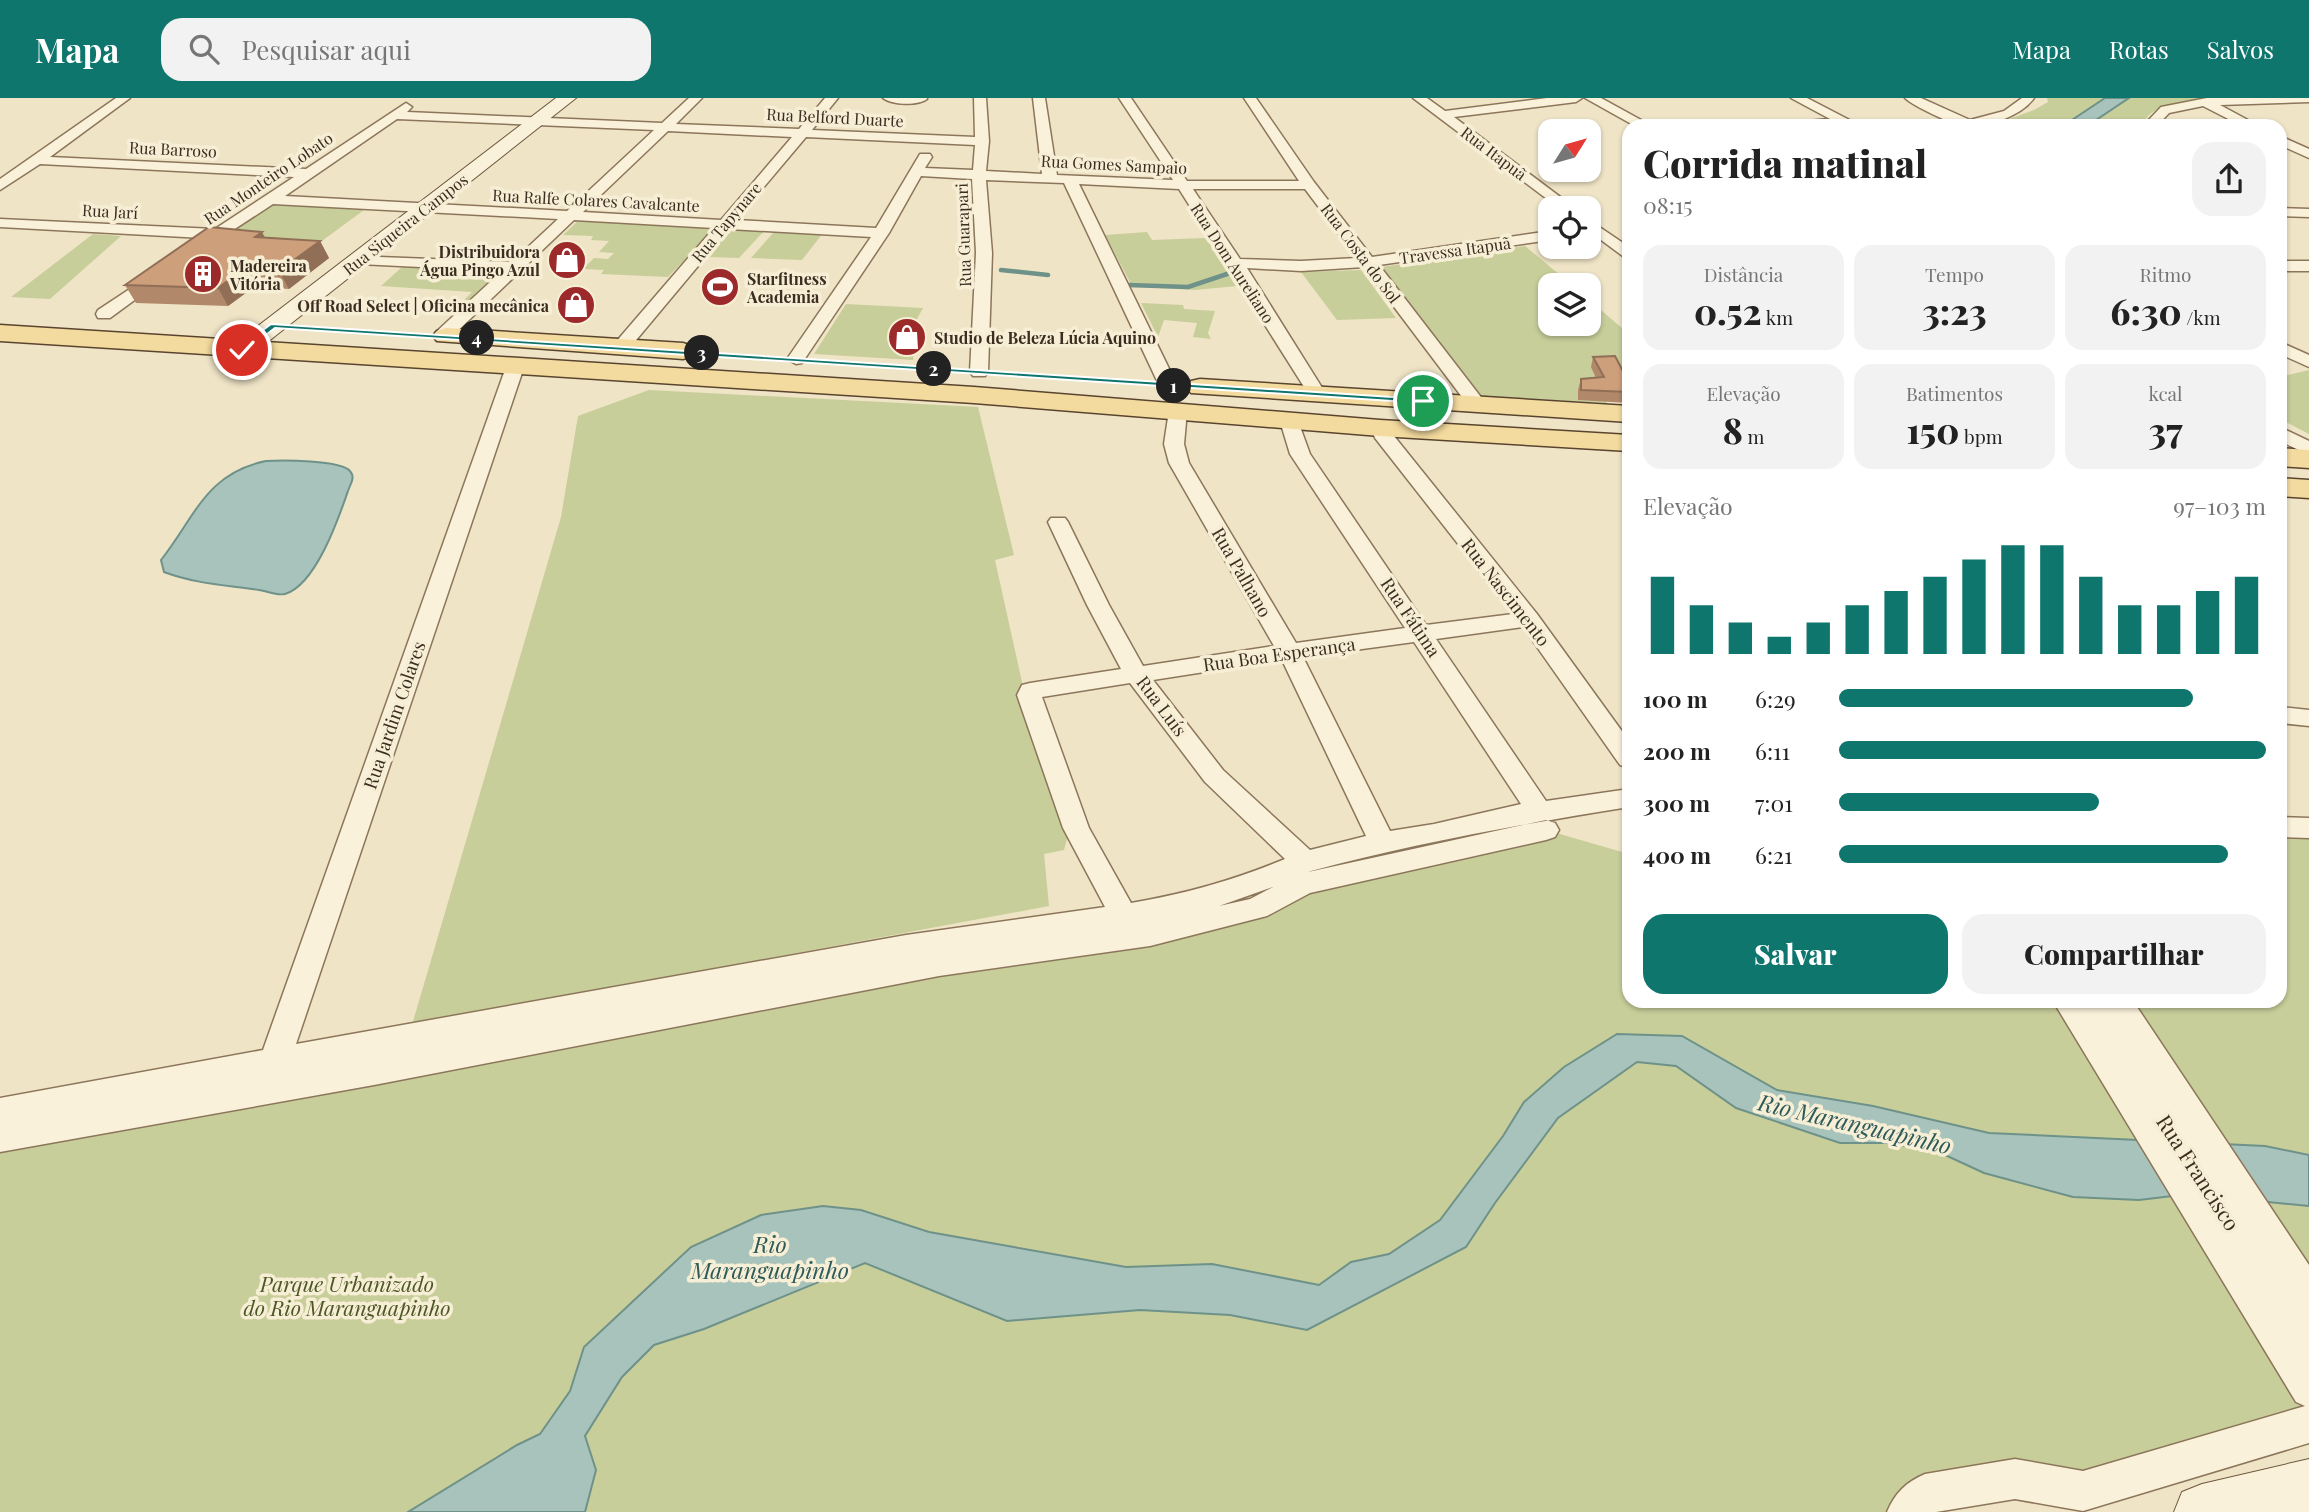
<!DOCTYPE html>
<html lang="pt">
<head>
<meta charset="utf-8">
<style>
  body { margin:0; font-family:"Playfair Display",serif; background:#f2f2f2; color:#222; height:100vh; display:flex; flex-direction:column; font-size:26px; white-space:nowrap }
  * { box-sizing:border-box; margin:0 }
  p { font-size:23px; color:#767676 }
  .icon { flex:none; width:38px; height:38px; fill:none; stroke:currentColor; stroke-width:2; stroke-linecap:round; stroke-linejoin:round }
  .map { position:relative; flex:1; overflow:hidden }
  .sheet { position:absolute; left:1622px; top:21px; width:665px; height:889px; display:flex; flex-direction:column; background:#fff; border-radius:21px; box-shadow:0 2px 5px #0004 }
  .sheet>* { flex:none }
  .needle { width:46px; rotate:53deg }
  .tools { position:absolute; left:1538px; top:21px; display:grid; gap:14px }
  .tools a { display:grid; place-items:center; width:63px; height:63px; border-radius:14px; background:#fff; box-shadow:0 2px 5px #0004; font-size:35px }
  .pin { position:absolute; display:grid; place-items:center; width:60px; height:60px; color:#fff; margin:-30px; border:4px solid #fff; border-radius:50%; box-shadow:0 2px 7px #0007 }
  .km { position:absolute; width:35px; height:35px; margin:-18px; border-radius:50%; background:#222; color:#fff; font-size:19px; line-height:35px; text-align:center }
  .round { display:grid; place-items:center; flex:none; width:74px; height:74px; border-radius:21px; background:#f2f2f2 }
  .overview { display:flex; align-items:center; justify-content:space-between; height:119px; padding:0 21px }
  h1 { font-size:38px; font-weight:800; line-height:52px }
  .metrics { display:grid; grid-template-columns:repeat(3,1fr); gap:10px; height:119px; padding:7px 21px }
  .metrics div { display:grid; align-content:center; border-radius:18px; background:#f2f2f2; text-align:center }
  .metrics b { font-size:35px; font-weight:800 }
  .metrics small { font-size:19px; font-weight:400 }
  .metrics p { font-size:19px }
  .chart { height:196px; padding:14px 21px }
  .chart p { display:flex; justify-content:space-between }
  .chart svg { width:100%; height:126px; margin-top:7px; stroke:#0f766e; stroke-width:6 }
  .button { display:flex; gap:14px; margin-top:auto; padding:14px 21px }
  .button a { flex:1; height:80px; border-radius:21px; background:#0f766e; color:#fff; font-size:28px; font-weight:800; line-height:80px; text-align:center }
  .button a+a { background:#f2f2f2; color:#222 }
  ul { padding:0 21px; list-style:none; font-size:23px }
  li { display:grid; grid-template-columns:112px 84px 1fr; align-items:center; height:52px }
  li i { height:18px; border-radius:9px; background:#0f766e }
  header { display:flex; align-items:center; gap:42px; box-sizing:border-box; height:98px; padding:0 35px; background:#0f766e; color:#fff }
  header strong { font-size:33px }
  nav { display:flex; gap:38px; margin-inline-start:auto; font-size:24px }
  .search { width:490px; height:63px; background:#f2f2f2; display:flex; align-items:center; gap:18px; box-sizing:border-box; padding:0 24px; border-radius:21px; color:#767676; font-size:26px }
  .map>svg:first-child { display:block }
</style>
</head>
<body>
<header>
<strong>Mapa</strong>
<div class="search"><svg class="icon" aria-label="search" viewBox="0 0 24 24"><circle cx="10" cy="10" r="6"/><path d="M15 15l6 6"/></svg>Pesquisar aqui</div>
<nav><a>Mapa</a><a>Rotas</a><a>Salvos</a></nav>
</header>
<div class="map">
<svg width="2309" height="1414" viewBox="0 0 2309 1414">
  <rect width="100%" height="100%" fill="#efe4c6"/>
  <path fill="#c7ce99" d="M2047 0H2224C2198 2 2153 1 2141 28H1990L2034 12 2048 4Z
    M270 106 364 112 315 148 218 141Z
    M579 122 707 130 713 132 668 179 601 176 604 172 583 171 594 160 608 161 614 155 599 154 609 143 591 142 593 138 563 137Z
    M734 129 823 135 802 162 751 160 774 134 764 133 739 160 707 159Z
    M1147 134 1152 142 1206 140 1237 188 1195 192 1128 188 1130 184 1105 137Z
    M93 136 121 138 50 201 11 199Z
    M1525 148 1572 187H1550V226H1589V202L1629 236V272L1614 273 1603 292 1607 305 1479 298 1381 169Z
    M402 169 506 173 458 218 449 217 472 194 381 188Z
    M1361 172 1396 220 1337 222 1301 174Z
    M1141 205 1183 207 1184 211 1215 213 1208 235 1211 241 1193 239 1197 225 1164 222 1158 239Z
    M846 206 923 210 917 221 913 262 814 256Z
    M2309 272V336L2280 321V279Z
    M649 292 978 309 1014 457 995 462 1024 593 1071 725 1064 752 1044 756 1049 808 412 927 561 419 578 318Z
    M2280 729 2309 730V1057L2265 1048 2210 1047 2116 903H2280Z
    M1546 732 1629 756V903H2068L2156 1043 1989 1035 1873 1008 1777 992 1682 938 1524 1004 1503 1038 1440 1122 1389 1156 1351 1164 1319 1187 1212 1166 1126 1169 929 1134 861 1112 691 1149 584 1249 570 1293 540 1336 517 1347 408 1414H0V1039L1150 836 1303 786Z
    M1637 964 1676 968 1736 1010 1840 1045H1891L1943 1056 1984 1075 2073 1099 2189 1096 2309 1291V1326L1907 1414H585L596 1372 584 1338 622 1279 654 1247 704 1231 865 1165 1007 1223 1140 1212 1230 1217 1307 1232 1466 1149 1495 1105 1558 1020Z
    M2244 1100 2309 1108V1199Z"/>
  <path fill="#a8c3bb" stroke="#6e9289" stroke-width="2" d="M2105 0H2129L2087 28H2063Z
    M266 363C282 362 341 362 350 373 356 380 350 386 348 393 339 419 316 487 285 496 277 498 267 493 259 492 226 487 196 486 164 474L161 462C195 419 206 375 266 363Z
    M1617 936 1682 938 1777 992 1873 1008 1989 1035 2265 1048 2309 1057V1108L2189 1096 2139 1102 2073 1099 1984 1075 1943 1056 1891 1045H1840L1736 1010 1676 968 1637 964 1558 1020 1495 1105 1466 1149 1307 1232 1230 1217 1140 1212 1007 1223 865 1165 704 1231 654 1247 622 1279 585 1338 596 1372 585 1414H408L517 1347 540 1336 570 1293 584 1249 691 1149 761 1117 823 1108 861 1112 929 1134 1126 1169 1212 1166 1319 1187 1351 1164 1389 1156 1440 1122 1503 1038 1524 1004 1564 969Z"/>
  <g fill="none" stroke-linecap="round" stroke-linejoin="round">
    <path stroke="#6e9289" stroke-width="4.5" d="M1001 172 1048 177
      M1128 187 1188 189 1239 172"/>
    <defs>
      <path id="street" d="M116 0H130L50 59 306 71 406 5 412 9 407 14 662 25 689 0H702L676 26 799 31 825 0H838L812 32 975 39 974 0H986L989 43 986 73 1042 76 1033 0H1045L1057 77 1173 82 1119 0H1131L1187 83H1299L1244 0H1256L1314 84 1372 159 1550 133V142L1379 167 1487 307 1478 313 1471 311 1364 169 1301 173 1247 170 1326 296 1323 300H1311L1179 91 1079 86 1177 287 1168 292 1159 287 1064 85 986 82 992 155 988 274 985 278H973L970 274 976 155 972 81 921 78 889 135 802 265 796 266 787 261 871 139 729 131 627 253 621 254 612 249 615 245 714 130 574 122 448 242H436L433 238 436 234 502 173 359 166 353 164 351 161 353 158 512 164 558 121 273 106 198 155 190 150 203 140 0 129V121L215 131 294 79 40 66 0 92V81ZM397 21 654 32 567 113 285 98ZM668 33 792 39 721 122 583 114ZM806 39 975 47 973 72 925 70 932 59 930 56H920L876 130 736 122ZM1193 91H1305L1357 160 1301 163 1240 161Z
        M883 0H927V1C918 8 892 7 883 0Z
        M1413 0H1427L1445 13 1547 0H1582L1576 4 1454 19 1575 110H1559Z
        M1585 0H1601L1652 28H1635Z
        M1791 0H1807L1861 28H1844L1831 22V27L1826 28H1789L1796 24 1830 21Z
        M1905 0H1921L1970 22 2004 13 2022 0H2034C2022 18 1983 32 1961 28 1952 26 1913 8 1905 0Z
        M2207 0H2309V4L2220 7 2259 28H2242L2203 8 2169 15 2157 28H2143L2161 9Z
        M2280 38 2309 51V60L2280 47Z
        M2280 110 2309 111V119L2280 118Z
        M1589 122 1629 149V161L1624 159 1589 133Z
        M2280 163H2309V173H2280Z
        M160 171 166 173 168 176 166 179 110 220H98L96 216 98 212Z
        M2280 244 2309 257V269L2280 256Z
        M515 264 524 269 296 946 906 837 1105 809 1063 730 1017 597 1022 587 1030 585 1121 571 1087 507 1048 424 1051 420H1065L1068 424 1109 507 1143 568 1274 548 1169 365 1164 346 1169 313 1178 307 1187 313 1184 346 1189 365 1296 545 1405 530 1290 356 1280 323 1289 317 1298 323 1310 356 1426 527 1513 516 1375 340 1371 330 1373 326H1387L1394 338 1537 516 1629 643V670L1620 667 1523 529 1436 541 1546 703 1629 691V709C1522 726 1416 745 1311 773L1308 774 1546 722 1555 725 1559 732 1555 739 1546 742 1310 795 1267 818 1150 848 939 878 374 987 0 1054V1000L263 952 506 269ZM1414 544 1521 706 1434 726 1390 733 1303 559ZM1282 562 1366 738 1310 752 1223 672 1153 582ZM1130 585 1205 684 1285 761C1231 783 1188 795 1131 805L1089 730 1042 599ZM1273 789 1250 801 1219 808Z
        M2280 329 2309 343V357L2280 343Z
        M2280 609 2309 612V628L2280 625Z
        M2280 719 2309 720V740L2280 739Z
        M2053 903H2133L2309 1167V1345L2083 1413 2015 1401 1936 1414H1887C1895 1395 1906 1384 1925 1376L2015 1361 2083 1373 2305 1308 2296 1304Z"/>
      <path id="secondary" d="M556 0H576L251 257 242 259 233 257 230 252 233 247Z
        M2309 1361V1414H2174L2182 1394 2202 1386Z"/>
      <path id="primary" d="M0 227 974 289 1380 322 1629 337V353L1380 338 974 305 0 243Z
        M446 230 683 245 692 248 696 253 692 258 683 261 437 243 433 238 437 233Z
        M1200 281 1629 308V324L1191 295 1187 289 1191 283Z
        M2280 350 2309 352V370L2280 368Z
        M2280 380 2309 382V400L2280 398Z"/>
    </defs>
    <use href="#street" stroke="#8c765b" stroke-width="3"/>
    <use href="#secondary" stroke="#6d573e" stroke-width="2"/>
    <use href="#primary" stroke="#59442f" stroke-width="3"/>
    <use href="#street" fill="#faf1da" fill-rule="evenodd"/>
    <use href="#secondary" fill="#faf1da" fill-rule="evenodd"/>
    <use href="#primary" fill="#f3da9e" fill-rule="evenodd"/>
  </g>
  <path fill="#b1896a" d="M265 139 320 143 329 160 289 191 254 189 228 208 136 205 125 187Z
    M1593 259 1625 277 1629 276V305L1578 302V292L1581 281 1596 280 1591 269Z"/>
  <path fill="#906f56" d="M262 134 271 151 255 139Z
    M320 143 329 160 289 191 279 173Z
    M244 171 254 189 228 208 218 190Z"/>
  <path fill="#ce9f7b" stroke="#906f56" stroke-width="2" d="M209 129 262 134 255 139 320 143 279 173 244 171 218 190 125 187Z
    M1615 258 1625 277 1629 276V294L1581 292V281L1604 279 1593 259Z"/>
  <path fill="#0f766e" stroke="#fff" stroke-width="2" d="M271 226 1423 301 1427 303 1423 305 275 230 245 253H239V250Z"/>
  <defs>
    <symbol id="shop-disc" viewBox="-11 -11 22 22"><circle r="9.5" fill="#9c2a2a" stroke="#f7eed6"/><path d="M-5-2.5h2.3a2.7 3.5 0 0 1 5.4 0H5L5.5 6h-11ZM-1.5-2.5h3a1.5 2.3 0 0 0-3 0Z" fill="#fff"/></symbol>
    <symbol id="building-disc" viewBox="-11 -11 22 22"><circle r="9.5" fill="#9c2a2a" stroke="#f7eed6"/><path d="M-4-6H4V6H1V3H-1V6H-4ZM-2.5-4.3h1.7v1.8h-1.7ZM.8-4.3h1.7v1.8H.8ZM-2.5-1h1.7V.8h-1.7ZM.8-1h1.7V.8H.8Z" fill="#fff"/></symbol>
    <symbol id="stadium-disc" viewBox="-11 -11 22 22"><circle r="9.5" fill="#9c2a2a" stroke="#f7eed6"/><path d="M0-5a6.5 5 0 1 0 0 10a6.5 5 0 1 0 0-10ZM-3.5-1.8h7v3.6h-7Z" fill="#fff"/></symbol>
  </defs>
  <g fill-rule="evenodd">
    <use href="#shop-disc" x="545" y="140" width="44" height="44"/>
    <use href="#building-disc" x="181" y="154" width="44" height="44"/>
    <use href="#stadium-disc" x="698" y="167" width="44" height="44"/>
    <use href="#shop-disc" x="554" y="185" width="44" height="44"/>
    <use href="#shop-disc" x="885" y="217" width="44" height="44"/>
  </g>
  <g text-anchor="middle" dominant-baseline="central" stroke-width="7" stroke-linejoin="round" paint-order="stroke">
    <g font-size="16" fill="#3b2d1f" stroke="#f7eed6">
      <text transform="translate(835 19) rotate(3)">Rua Belford Duarte</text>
      <text transform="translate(173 51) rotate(3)">Rua Barroso</text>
      <text transform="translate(1494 55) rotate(37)">Rua Itapuã</text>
      <text transform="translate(1114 66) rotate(3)">Rua Gomes Sampaio</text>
      <text transform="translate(268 80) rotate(-34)">Rua Monteiro Lobato</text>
      <text transform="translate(596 102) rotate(3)">Rua Ralfe Colares Cavalcante</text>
      <text transform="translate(110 113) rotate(3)">Rua Jarí</text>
      <text transform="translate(726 124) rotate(-50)">Rua Tapynare</text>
      <text transform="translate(405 126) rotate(-38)">Rua Siqueira Campos</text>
      <text transform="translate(963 137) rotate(-92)">Rua Guarapari</text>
      <text transform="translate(1455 152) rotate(-8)">Travessa Itapuã</text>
      <text transform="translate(1361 155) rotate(53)">Rua Costa do Sol</text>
      <text transform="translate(1233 165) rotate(57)">Rua Dom Aureliano</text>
    </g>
    <g font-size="16" font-weight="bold" fill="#3b2d1f" stroke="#f7eed6" text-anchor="start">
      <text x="540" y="153" text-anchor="end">Distribuidora<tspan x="540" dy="18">Água Pingo Azul</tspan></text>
      <text x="230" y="167">Madereira<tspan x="230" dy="18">Vitória</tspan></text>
      <text x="747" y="180">Starfitness<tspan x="747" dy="18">Academia</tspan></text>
      <text x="549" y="207" text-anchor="end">Off Road Select | Oficina mecânica</text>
      <text x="934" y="239">Studio de Beleza Lúcia Aquino</text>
    </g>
    <g font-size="18" fill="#3b2d1f" stroke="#f7eed6">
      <text transform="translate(1242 474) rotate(60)">Rua Palhano</text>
      <text transform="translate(1506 494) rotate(52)">Rua Nascimento</text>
      <text transform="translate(1411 519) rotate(56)">Rua Fátima</text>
      <text transform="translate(1279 556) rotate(-8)">Rua Boa Esperança</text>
      <text transform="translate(1162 608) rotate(53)">Rua Luís</text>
      <text transform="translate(394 617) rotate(-71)">Rua Jardim Colares</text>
    </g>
    <g font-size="21" fill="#3b2d1f" stroke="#f7eed6">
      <text transform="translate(2199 1074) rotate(57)">Rua Francisco</text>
    </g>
    <g font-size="21" font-style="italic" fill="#4b5825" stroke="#f7eed6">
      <text x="347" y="1185">Parque Urbanizado<tspan x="347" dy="24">do Rio Maranguapinho</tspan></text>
    </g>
    <g font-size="23" font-style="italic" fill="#2e5b59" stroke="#f7eed6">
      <text transform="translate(1855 1025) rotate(13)">Rio Maranguapinho</text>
      <text x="770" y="1145">Rio<tspan x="770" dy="26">Maranguapinho</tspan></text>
    </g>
  </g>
</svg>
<div class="tools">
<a><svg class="needle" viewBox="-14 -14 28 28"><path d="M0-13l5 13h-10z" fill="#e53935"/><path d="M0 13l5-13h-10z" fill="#767676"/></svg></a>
<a><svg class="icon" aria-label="locate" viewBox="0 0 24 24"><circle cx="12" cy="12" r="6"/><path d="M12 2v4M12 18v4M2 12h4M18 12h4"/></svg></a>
<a><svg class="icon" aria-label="layers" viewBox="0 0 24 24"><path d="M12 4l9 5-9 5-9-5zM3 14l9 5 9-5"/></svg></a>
</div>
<div class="pin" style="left:1423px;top:303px;background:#1e9e55"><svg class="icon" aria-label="arrive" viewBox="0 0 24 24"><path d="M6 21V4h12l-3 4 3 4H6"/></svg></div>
<div class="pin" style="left:242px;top:252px;background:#d93025"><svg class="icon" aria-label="check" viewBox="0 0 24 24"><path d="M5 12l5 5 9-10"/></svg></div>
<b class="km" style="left:1174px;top:288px">1</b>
<b class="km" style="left:934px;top:271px">2</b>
<b class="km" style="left:702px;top:255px">3</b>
<b class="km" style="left:477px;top:240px">4</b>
<section class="sheet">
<div class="overview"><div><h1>Corrida matinal</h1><p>08:15</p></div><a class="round"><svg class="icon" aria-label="share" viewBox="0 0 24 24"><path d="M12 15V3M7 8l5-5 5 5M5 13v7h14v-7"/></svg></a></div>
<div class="metrics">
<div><p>Distância</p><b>0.52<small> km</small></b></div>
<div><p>Tempo</p><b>3:23</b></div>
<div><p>Ritmo</p><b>6:30<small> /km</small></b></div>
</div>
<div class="metrics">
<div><p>Elevação</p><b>8<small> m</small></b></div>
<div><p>Batimentos</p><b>150<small> bpm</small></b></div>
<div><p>kcal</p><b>37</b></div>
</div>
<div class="chart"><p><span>Elevação</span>97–103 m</p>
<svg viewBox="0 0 160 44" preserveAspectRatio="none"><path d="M5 44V17M15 44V27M25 44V33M35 44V38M45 44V33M55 44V27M65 44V22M75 44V17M85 44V11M95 44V6M105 44V6M115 44V17M125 44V27M135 44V27M145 44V22M155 44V17"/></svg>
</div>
<ul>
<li><b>100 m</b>6:29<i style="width:83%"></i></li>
<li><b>200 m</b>6:11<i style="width:100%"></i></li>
<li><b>300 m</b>7:01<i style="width:61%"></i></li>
<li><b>400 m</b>6:21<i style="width:91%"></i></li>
</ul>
<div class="button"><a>Salvar</a><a>Compartilhar</a></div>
</section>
</div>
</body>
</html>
